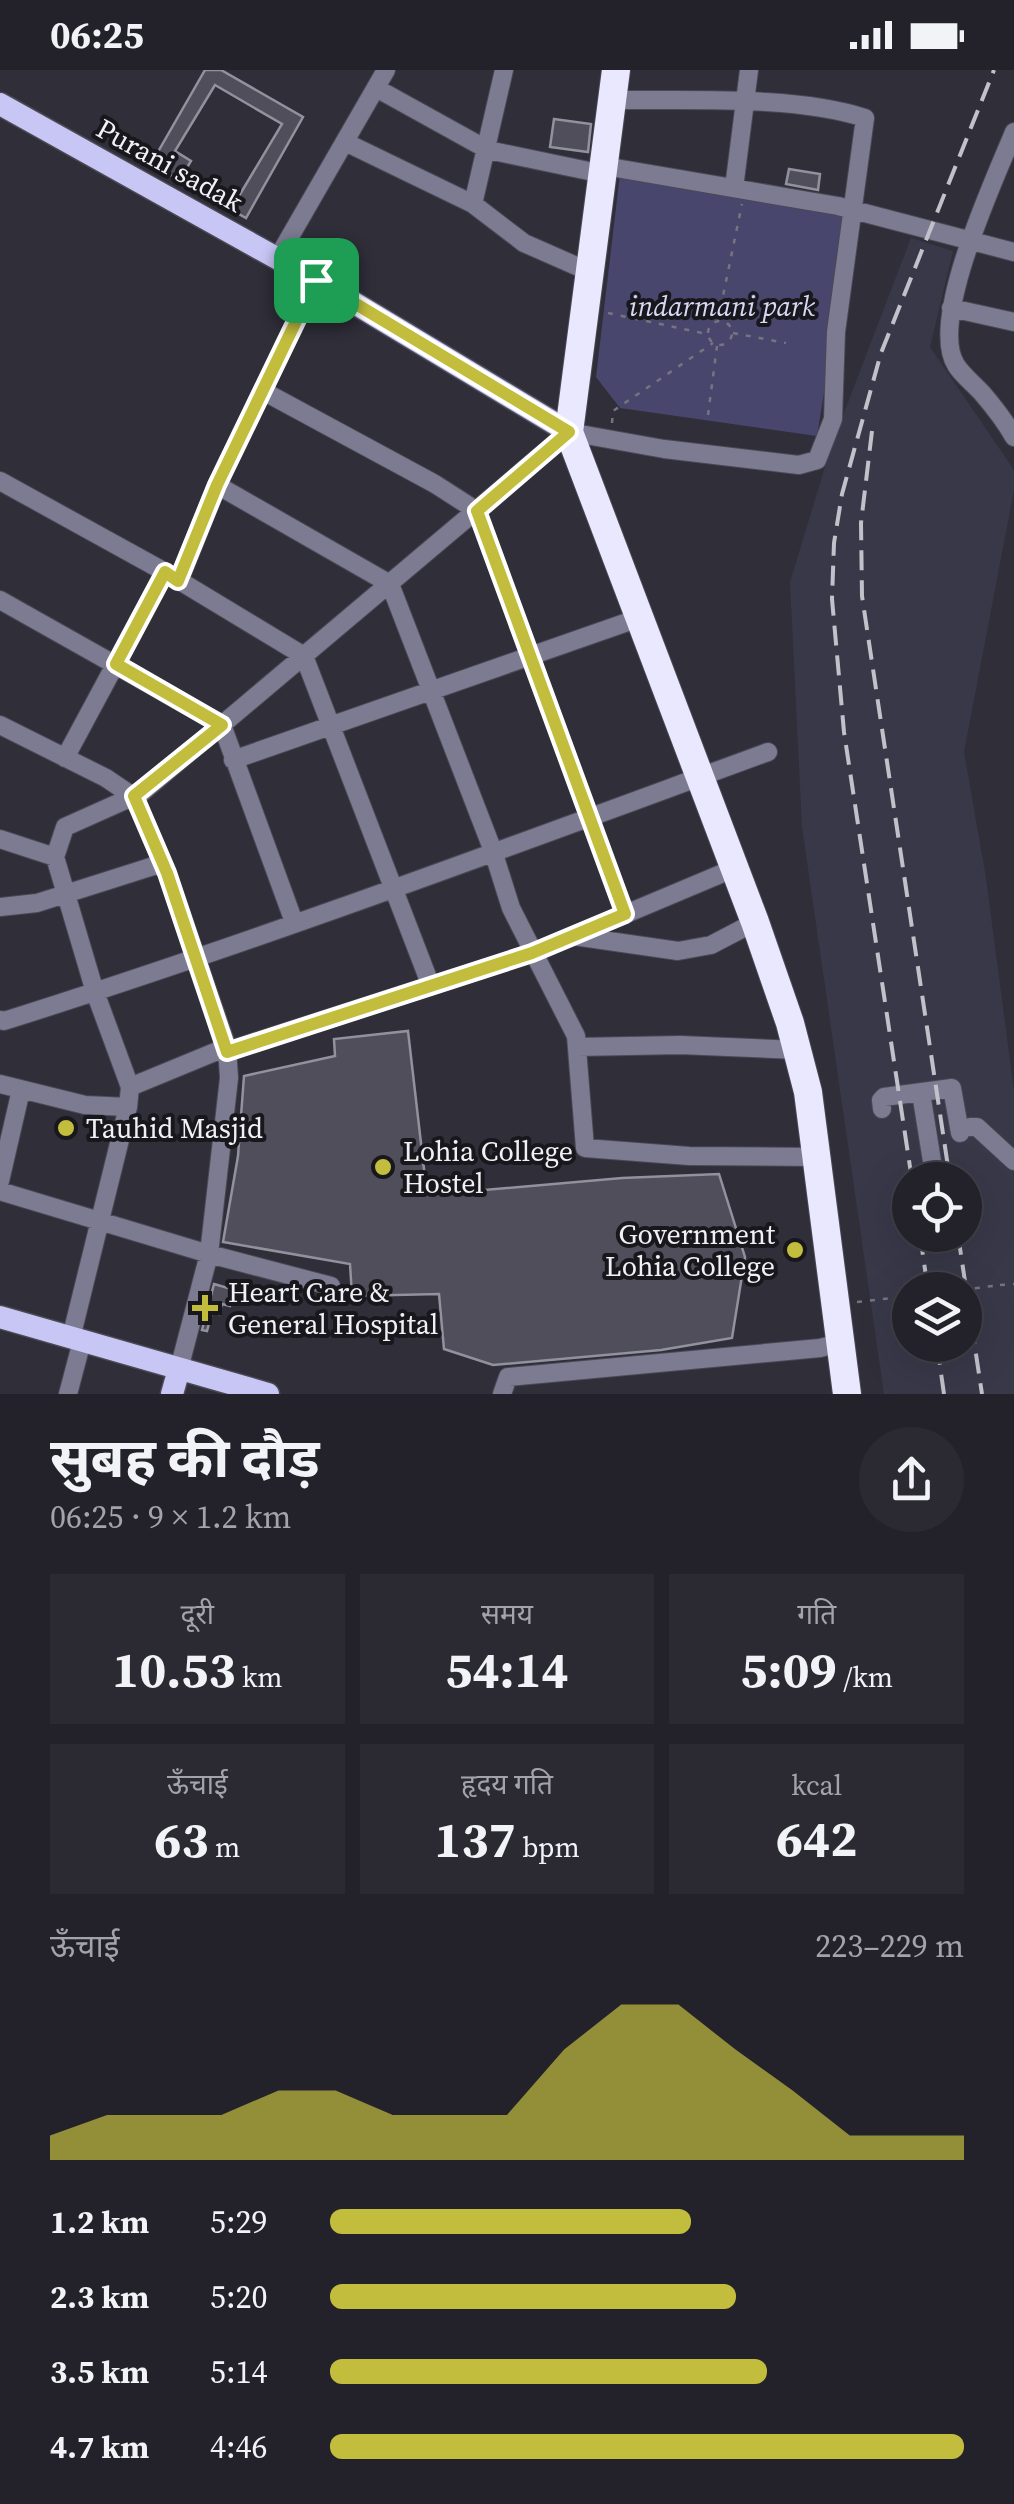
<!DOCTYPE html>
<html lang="hi">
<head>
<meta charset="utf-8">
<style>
  body { margin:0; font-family:"Source Serif 4","Noto Sans Devanagari",serif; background:#2b2a33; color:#f1f3f6; height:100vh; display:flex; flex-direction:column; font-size:38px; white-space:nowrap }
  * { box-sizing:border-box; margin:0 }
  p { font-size:32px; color:#a3a4a9 }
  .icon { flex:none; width:55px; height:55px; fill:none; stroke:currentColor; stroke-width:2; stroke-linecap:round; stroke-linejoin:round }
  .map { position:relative; height:1324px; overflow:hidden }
  .side { display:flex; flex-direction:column; background:#23222b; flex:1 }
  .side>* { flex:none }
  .buttons { position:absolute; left:892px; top:1092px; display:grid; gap:20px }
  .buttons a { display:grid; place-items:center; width:90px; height:90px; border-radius:50%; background:#23222b; box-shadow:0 10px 40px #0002,0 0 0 2px #403f47; font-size:50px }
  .pin { position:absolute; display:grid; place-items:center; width:85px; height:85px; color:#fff; margin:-42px; border-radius:20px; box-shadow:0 5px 15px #0006 }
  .round { display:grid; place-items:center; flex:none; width:105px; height:105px; border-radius:52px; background:#2b2a33 }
  .overview { display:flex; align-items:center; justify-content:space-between; height:170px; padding:0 50px }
  h1 { font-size:55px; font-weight:700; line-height:75px }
  .figures { display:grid; grid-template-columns:repeat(3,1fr); gap:15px; height:170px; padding:10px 50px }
  .figures div { display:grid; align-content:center; border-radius:0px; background:#2b2a33; text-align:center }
  .figures b { font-size:50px; font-weight:700 }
  .figures small { font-size:28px; font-weight:400 }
  .figures p { font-size:28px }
  .chart { height:280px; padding:20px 50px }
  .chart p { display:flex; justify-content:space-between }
  .chart svg { width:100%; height:180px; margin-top:10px; fill:#c3bd3e; opacity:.7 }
  ul { padding:0 50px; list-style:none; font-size:32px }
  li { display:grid; grid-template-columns:160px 120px 1fr; align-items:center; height:75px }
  li i { height:25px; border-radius:12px; background:#c3bd3e }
  .status { display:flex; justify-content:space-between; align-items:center; height:70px; padding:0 50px; background:#23222b; direction:ltr }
  .status svg { height:28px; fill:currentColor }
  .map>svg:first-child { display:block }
</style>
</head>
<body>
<div class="status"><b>06:25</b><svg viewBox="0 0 49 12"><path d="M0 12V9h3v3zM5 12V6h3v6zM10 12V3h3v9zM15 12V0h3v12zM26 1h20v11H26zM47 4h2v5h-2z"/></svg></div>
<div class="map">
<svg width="1014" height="1324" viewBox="0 0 1014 1324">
  <rect width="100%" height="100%" fill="#2f2e39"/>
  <path fill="#383849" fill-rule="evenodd" d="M911 168 953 181 930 277 1014 400V420L964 682 986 808 1014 1021V1324H884L802 757 790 512 832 374ZM910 1110H965V1165H910ZM910 1220H965V1275H910Z"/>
  <path fill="#49466e" d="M620 104 854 138 817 366 620 338 596 307Z"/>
  <path fill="#4f4e5a" stroke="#92929f" stroke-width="2.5" fill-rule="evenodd" d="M205 0H221L303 47 246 148 151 94ZM215 15 282 54 236 131 185 101 191 91 175 81Z
    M554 49 591 54 588 82 550 77Z
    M789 99 820 104 818 120 786 114Z
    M408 961 427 1125 622 1108 719 1104 745 1187 732 1268 661 1280 493 1295 444 1279 439 1224 352 1226 350 1194 223 1172 238 1086 244 1006 335 986 334 969Z
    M214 1214 235 1220 230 1236 222 1234 219 1244 212 1242 207 1261 202 1260Z"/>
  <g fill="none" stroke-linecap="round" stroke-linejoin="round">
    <defs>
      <path id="minor" d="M376 18 488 80 603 104
        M1014 62C995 109 928 251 956 295 962 305 974 314 982 323 994 337 1005 351 1014 367
        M345 72 473 134 524 173 590 202
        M604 96 838 136 1014 182
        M734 118 749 0
        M473 134 504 0
        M277 189 386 0
        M951 238 1014 252
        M263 321 435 414 477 441 625 844
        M0 411 165 502 304 586 431 916
        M217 415 390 514 493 781 511 838 576 966 585 1078 689 1086 817 1087
        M179 511 217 415 316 210
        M0 530 222 655 294 852
        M0 655 106 708 134 727 167 803 227 977 229 1008 209 1184 179 1299
        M65 688 165 502
        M233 690 639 548
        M0 769 55 787 65 757 141 723 569 362 664 379 799 395 817 390 833 349 836 262 865 48C795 25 687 31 613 30
        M55 787 95 922 130 1017 128 1037 71 1268
        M0 837 37 833 163 793
        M574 866 678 881 711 875 755 852
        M0 950 4 951C261 870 514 775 768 682
        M577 977 680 975 797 980
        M227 981 533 883 735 798
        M0 1014 85 1035 128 1037
        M130 1017 227 977
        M921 1023 935 1110
        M882 1039 881 1030 884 1027 952 1018 960 1063
        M970 1057H977L1014 1091
        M0 1111 21 1020
        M0 1121 209 1184 331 1216
        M68 1324 82 1271
        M502 1324 508 1307 820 1278 840 1273"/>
      <path id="major" d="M0 34 316 210 569 362
        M0 1247 268 1324
        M172 1324 179 1299"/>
      <path id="highway" d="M616 0 569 362 755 852 790 953 808 1022 847 1324"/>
    </defs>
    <use href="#minor" stroke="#4a4954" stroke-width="20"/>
    <use href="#major" stroke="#4a4954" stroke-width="25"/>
    <use href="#highway" stroke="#4a4954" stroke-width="30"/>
    <path stroke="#76757f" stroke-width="2.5" stroke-dasharray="5 8" stroke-linecap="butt" d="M608 243 707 264
      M718 250 742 134
      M708 263a12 12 0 1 1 24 0a12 12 0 1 1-24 0Z
      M733 263 786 273
      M708 345 717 276
      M612 353 613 341 713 273
      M1000 1215 1014 1214
      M857 1232 910 1226"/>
    <use href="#minor" stroke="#7c7b92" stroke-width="18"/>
    <use href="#major" stroke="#c8c6f5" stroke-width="22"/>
    <use href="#highway" stroke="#e9e8ff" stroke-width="28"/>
    <path stroke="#c1c1c9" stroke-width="4" stroke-dasharray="20 10" stroke-linecap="butt" d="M872 361 861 453 862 526 950 1110
      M912 1110 844 662 832 529 834 473 842 424 881 283 994 0
      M920 1165 928 1220
      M958 1165 982 1324
      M937 1275 944 1324"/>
    <path stroke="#76757f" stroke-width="2.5" stroke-dasharray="5 8" stroke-linecap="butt" d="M962 1220 1000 1215"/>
  </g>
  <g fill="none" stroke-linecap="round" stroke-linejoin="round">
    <defs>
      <path id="route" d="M316 210 569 362 477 441 625 844 532 883 227 982 167 803 134 726 222 655 116 594 165 502 178 511 217 415Z"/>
    </defs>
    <use href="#route" stroke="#fff" stroke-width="20"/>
    <use href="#route" stroke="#c3bd3e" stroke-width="12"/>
  </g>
  <g fill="#c3bd3e" stroke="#17171c" stroke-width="4">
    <circle cx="66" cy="1058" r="10"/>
    <circle cx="383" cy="1097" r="10"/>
    <circle cx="795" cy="1180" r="10"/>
    <path d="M200 1223h10v10h10v10h-10v10h-10v-10h-10v-10h10z"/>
  </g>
  <g text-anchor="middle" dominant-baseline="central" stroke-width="8" stroke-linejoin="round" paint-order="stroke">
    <g font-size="28" fill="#f0f0f7" stroke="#17171c">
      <text transform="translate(170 95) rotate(29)">Purani sadak</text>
    </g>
    <g font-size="28" font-style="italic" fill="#d8d7f6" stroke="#17171c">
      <text x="722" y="236">indarmani park</text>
    </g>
    <g font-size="28" fill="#f0f0f7" stroke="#17171c" text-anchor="start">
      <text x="86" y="1058">Tauhid Masjid</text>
      <text x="403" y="1081">Lohia College<tspan x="403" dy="32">Hostel</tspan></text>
      <text x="775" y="1164" text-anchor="end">Government<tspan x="775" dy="32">Lohia College</tspan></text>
      <text x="228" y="1222">Heart Care &amp;<tspan x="228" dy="32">General Hospital</tspan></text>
    </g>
  </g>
</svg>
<div class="buttons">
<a><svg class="icon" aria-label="locate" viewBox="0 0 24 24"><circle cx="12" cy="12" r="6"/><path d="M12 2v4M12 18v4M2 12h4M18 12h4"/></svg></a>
<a><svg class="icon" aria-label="layers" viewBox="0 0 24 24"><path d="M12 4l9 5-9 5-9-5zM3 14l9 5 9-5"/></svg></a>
</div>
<div class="pin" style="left:316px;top:210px;background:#1e9e55"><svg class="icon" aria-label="arrive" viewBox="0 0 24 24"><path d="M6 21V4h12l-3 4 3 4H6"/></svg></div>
</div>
<section class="side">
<div class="overview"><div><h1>सुबह की दौड़</h1><p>06:25 · 9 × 1.2 km</p></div><a class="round"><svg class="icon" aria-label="share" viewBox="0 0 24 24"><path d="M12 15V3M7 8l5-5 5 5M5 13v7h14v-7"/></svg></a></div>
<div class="figures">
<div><p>दूरी</p><b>10.53<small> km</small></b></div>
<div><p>समय</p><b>54:14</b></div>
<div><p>गति</p><b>5:09<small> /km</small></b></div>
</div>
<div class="figures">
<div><p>ऊँचाई</p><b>63<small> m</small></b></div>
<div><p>हृदय गति</p><b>137<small> bpm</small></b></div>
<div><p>kcal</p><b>642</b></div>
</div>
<div class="chart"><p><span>ऊँचाई</span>223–229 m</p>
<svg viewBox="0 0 160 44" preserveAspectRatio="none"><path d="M0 44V38L10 33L20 33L30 33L40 27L50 27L60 33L70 33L80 33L90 17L100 6L110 6L120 17L130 27L140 38L150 38L160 38V44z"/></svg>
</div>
<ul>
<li><b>1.2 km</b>5:29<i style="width:57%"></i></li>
<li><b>2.3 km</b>5:20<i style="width:64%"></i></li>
<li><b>3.5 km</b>5:14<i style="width:69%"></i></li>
<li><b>4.7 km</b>4:46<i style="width:100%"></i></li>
</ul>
</section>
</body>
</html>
